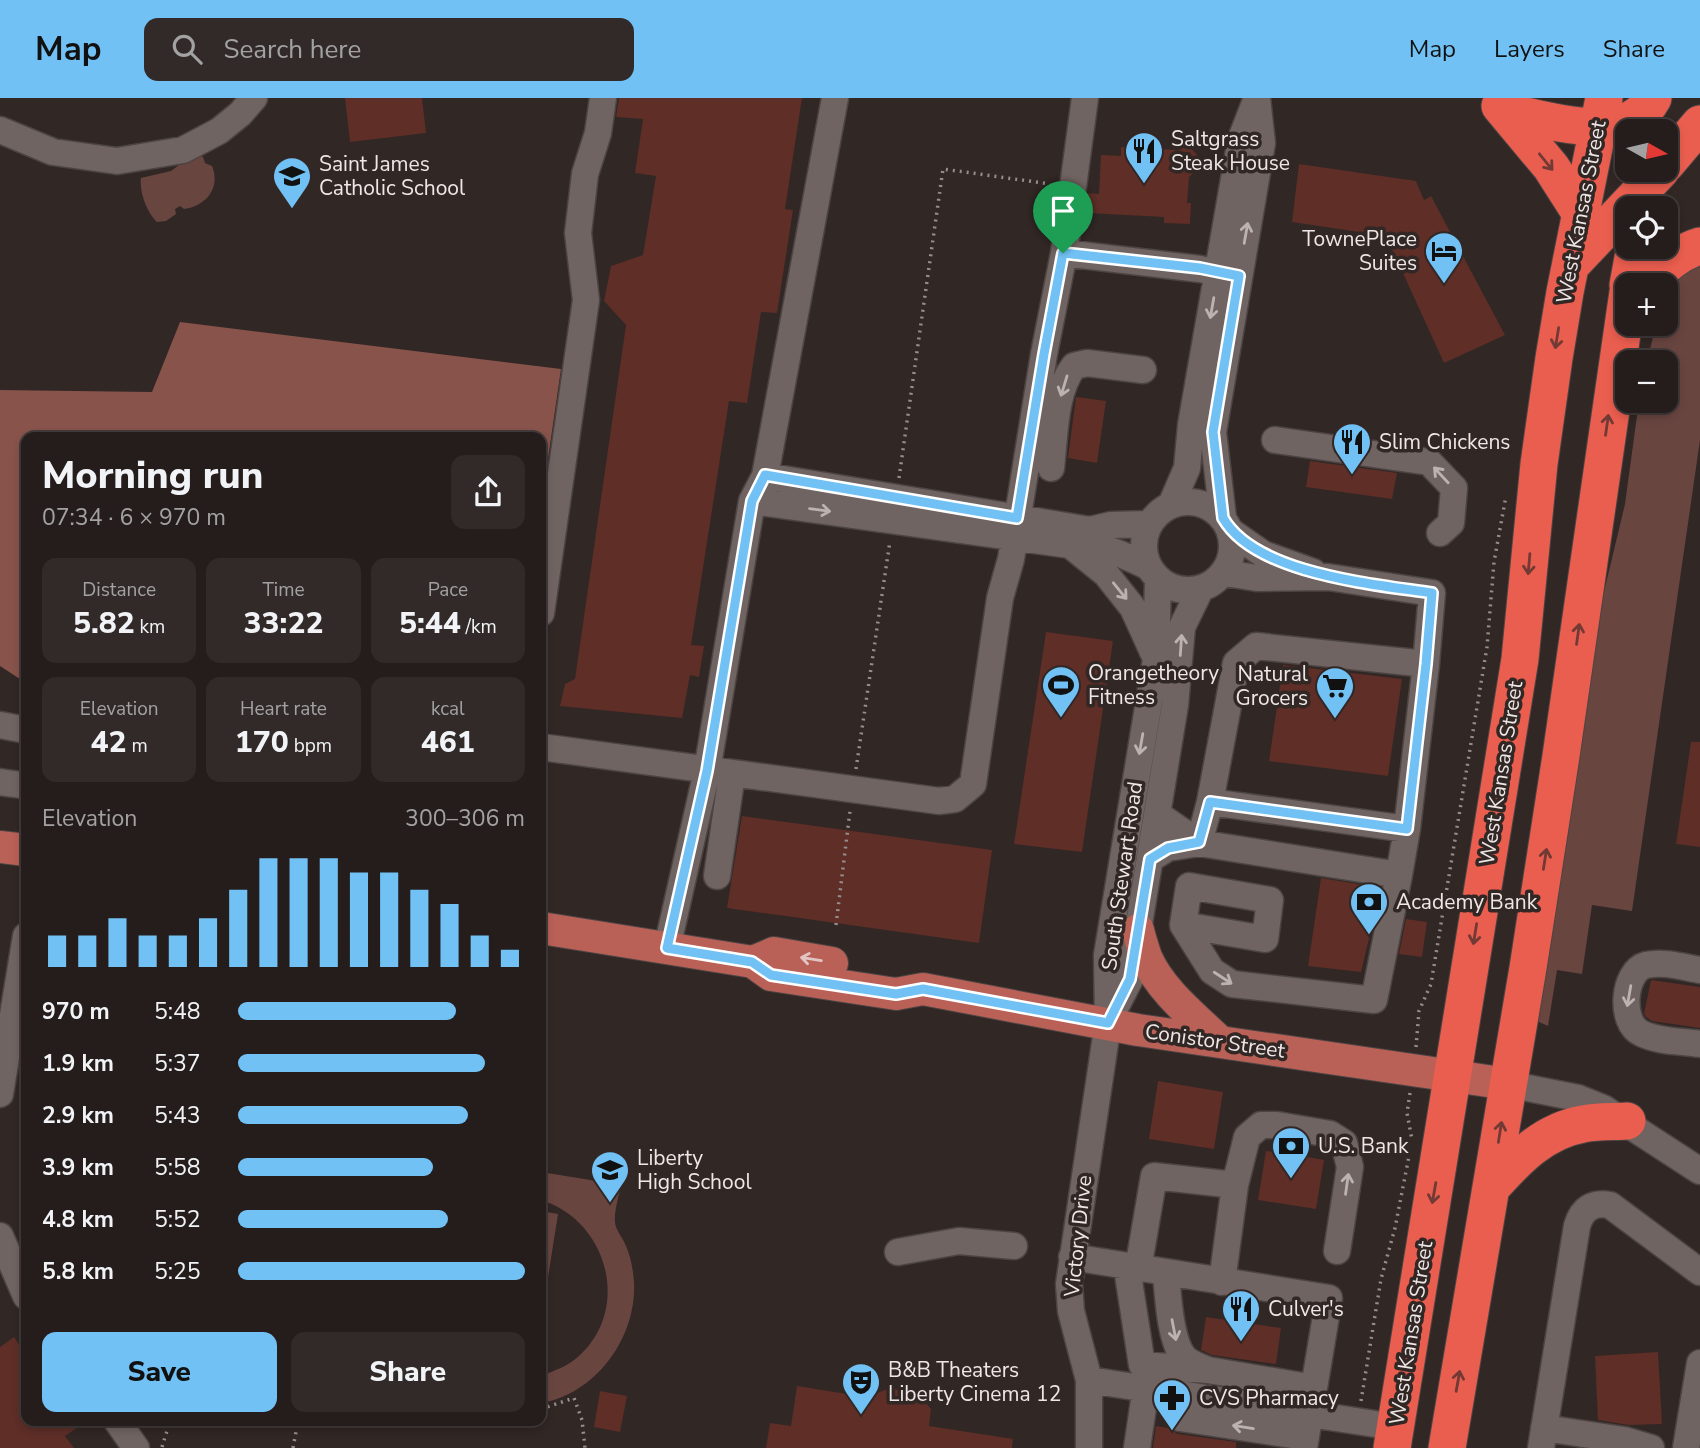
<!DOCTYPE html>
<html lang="en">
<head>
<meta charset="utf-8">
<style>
  body { margin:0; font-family:"Nunito Sans",sans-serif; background:#312a29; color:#f1f3f6; height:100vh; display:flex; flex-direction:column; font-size:26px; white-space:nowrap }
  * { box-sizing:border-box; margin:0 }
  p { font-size:23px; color:#a3a2a3 }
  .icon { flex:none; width:38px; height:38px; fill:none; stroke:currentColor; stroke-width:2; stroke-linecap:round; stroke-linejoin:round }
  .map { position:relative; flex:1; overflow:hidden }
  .side { position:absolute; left:21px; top:334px; width:525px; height:994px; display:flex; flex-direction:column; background:#251d1c; border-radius:14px; box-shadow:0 4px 10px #0003,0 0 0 2px #423b3b }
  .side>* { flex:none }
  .needle { width:46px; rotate:98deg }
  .controls { position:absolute; left:1615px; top:21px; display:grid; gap:14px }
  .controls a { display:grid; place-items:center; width:63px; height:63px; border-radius:14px; background:#251d1c; box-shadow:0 4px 10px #0003,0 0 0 2px #423b3b; font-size:35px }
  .pin { position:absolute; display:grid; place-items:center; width:60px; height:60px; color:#fff; margin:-72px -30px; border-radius:50% 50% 50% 0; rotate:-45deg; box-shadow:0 0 7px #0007 }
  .pin .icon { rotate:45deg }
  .round { display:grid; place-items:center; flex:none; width:74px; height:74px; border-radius:14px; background:#312a29 }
  .head { display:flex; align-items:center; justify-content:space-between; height:119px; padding:0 21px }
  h1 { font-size:38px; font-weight:800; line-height:52px }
  .stats { display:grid; grid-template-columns:repeat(3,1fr); gap:10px; height:119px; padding:7px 21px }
  .stats div { display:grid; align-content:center; border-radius:14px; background:#312a29; text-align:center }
  .stats b { font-size:30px; font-weight:800 }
  .stats small { font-size:19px; font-weight:400 }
  .stats p { font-size:19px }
  .chart { height:196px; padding:14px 21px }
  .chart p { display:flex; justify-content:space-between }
  .chart svg { width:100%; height:126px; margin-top:7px; stroke:#72c1f5; stroke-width:6 }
  .primary-button { display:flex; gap:14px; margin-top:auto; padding:14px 21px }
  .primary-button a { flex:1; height:80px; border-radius:14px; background:#72c1f5; color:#111; font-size:28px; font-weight:800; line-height:80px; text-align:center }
  .primary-button a+a { background:#312a29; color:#f1f3f6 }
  ul { padding:0 21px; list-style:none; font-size:23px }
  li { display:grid; grid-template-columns:112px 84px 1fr; align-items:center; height:52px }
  li i { height:18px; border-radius:9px; background:#72c1f5 }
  header { display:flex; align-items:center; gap:42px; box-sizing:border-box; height:98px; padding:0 35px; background:#72c1f5; color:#111 }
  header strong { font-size:33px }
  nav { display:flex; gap:38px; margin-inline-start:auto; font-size:24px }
  .search { width:490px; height:63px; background:#312a29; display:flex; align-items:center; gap:18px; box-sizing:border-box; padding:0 24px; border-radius:14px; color:#a3a2a3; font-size:26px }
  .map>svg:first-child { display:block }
</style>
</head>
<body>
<header>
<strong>Map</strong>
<div class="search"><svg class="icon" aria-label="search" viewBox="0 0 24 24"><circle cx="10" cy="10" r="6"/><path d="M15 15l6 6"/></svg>Search here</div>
<nav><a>Map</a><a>Layers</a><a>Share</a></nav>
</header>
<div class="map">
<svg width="1700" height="1350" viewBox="0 0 1700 1350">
  <rect width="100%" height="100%" fill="#312725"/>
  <path fill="#694540" d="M198 56 203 59 205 65 212 68C221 90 206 108 184 111L180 108 175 111 176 116 166 123 157 124C147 115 139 94 141 80L171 73 191 58Z
    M1700 157V342L1632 813 1592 807 1582 876 1557 872 1548 928 1537 923 1597 523 1625 406 1639 303H1666V264H1647L1656 226H1666V189Z
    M541 1074 621 1087C619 1098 614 1113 615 1124 615 1131 623 1140 626 1148 631 1159 633 1172 634 1184 637 1239 596 1296 541 1305V1278C554 1273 568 1268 579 1258 632 1210 607 1122 541 1102Z
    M541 1113 558 1116 541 1224Z"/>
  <path fill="#87534b" d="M180 224 561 271 541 409V340H26V585L0 568V292L152 294Z"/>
  <path fill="#5e2e27" d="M345 0H422L426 35 350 44Z
    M619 0H802L785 111 793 112 777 215 761 214 747 305 729 303 691 547 704 548 699 579 690 577 682 620 560 608 565 586 575 581 626 227 604 203 611 168 643 157 656 78 635 75 643 21 616 19Z
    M1186 45 1204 64 1189 79 1187 105H1191L1190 126 1164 125V119L1087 115 1088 95 1099 96 1101 57 1121 58V49L1178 52Z
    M1299 66 1416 83 1424 102 1431 98 1505 237 1444 265 1386 138 1292 124Z
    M1076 299 1106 303 1097 365 1068 360Z
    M1310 363 1397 375 1392 401 1306 389Z
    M1046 534 1113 543 1082 754 1014 746Z
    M1283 567 1402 581 1388 678 1269 663Z
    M1691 644H1700V749L1676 746Z
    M742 718 992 752 979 845 727 810Z
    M1321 780 1376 789 1372 815 1375 816 1361 874 1308 868Z
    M1406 821 1427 824 1422 859 1399 856Z
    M1651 882 1700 889V930L1652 923 1646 919 1644 916Z
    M1158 983 1223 994 1214 1051 1149 1041Z
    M1285 1044 1309 1048 1307 1059 1324 1062 1316 1111 1258 1102 1266 1053 1283 1055Z
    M1206 1219 1281 1230 1276 1266 1212 1257 1201 1252Z
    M14 1239 26 1257V1323H87L65 1338 74 1350H0V1249Z
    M1658 1254 1662 1326 1629 1327 1598 1322 1595 1258Z
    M797 1288 866 1299 888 1291 909 1292 921 1299 931 1311 929 1328 1013 1341 1012 1350H766L770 1325 791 1328Z
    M600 1293 627 1298 620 1334 594 1329Z
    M1156 1328 1168 1330 1178 1336 1236 1344V1350H1153Z"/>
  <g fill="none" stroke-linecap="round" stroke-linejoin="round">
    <defs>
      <path id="minor" d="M0 32 53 54 117 63 183 52 219 33 240 16 254 0
        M1064 155 1200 171 1235 178
        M1275 342 1429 364 1454 390 1451 425 1440 435
        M1051 370C1055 337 1054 294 1074 268L1087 265 1143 272
        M765 378 1090 432 1111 427 1150 426
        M752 403 1070 447C1099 445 1122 456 1149 469
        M1144 448a44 44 0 1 1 88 0a44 44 0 1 1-88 0Z
        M1171 407 1187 370 1191 327 1241 41 1255 5
        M1223 420 1213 334 1262 45 1257 0
        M1230 433 1263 456 1313 474
        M1070 447 1106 476 1133 510 1153 554
        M1225 475 1257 480 1328 479 1432 495 1426 566 1407 731 1210 704 1236 565 1256 548 1426 566
        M541 515 586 202 578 135 585 76 598 35 603 0
        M0 627 26 632
        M541 649 939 703 955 701 973 686 1000 500 1011 461 1044 256 1064 155 1085 0
        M0 684 21 687 26 686
        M1210 704 1199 745 1399 777 1407 731
        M1150 761 1168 750 1199 745 1157 716
        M717 778 732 676
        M1183 827 1265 841 1270 802 1189 788 1183 827 1212 873 1232 886 1374 902 1399 777
        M667 850 707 673 752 403 765 378 835 0
        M1700 872C1683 869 1663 863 1646 867 1623 873 1619 925 1641 935 1658 944 1682 943 1700 946
        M1110 920 1130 881 1175 607 1182 529 1200 492
        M1508 986 1578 1000 1603 1010 1700 1073
        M0 996 26 838
        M1235 1087 1247 1039 1261 1027H1277L1330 1036 1344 1045 1350 1069 1337 1153
        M0 1138 26 1198
        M898 1154 959 1143 1014 1148
        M1072 1159 1329 1200 1304 1350
        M1127 1170 1142 1267 1208 1272 1314 1290
        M1138 1171 1154 1078 1235 1087 1222 1184
        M1166 1176C1168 1197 1170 1241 1183 1258 1189 1266 1199 1268 1208 1272
        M1089 1282 1395 1329
        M1180 1320 1306 1339
        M117 1323 136 1350
        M1544 1330 1624 1342 1651 1350
        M1089 1350V1282L1071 1213 1069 1186 1108 925 1107 857 1156 561 1158 481
        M1137 1350 1146 1289
        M1541 1350 1577 1128C1582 1111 1592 1104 1610 1107L1700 1174
        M1686 1350 1700 1265"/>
      <path id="major" d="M0 749 26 752
        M541 830 753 864 771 877 896 896 923 891 1138 932 1508 986
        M1138 832C1140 841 1143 850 1146 859 1160 892 1193 918 1218 942
        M753 864 774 855 832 865"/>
      <path id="highway" d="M1500 8 1551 69 1581 116
        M1507 14C1549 22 1627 49 1653 0
        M1666 66 1700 26
        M1571 167 1661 72
        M1628 187 1635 149
        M1649 187C1660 169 1680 154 1700 148
        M1491 1090C1517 1061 1543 1033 1583 1026 1597 1023 1613 1024 1627 1023
        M1392 1350 1520 561 1539 366 1554 260 1565 194 1604 0
        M1447 1350 1528 870 1561 658 1628 194"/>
    </defs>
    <use href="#minor" stroke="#4c4443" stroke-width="29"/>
    <use href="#major" stroke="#4c4443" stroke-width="34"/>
    <use href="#highway" stroke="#4c4443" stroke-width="39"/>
    <path stroke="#968d8c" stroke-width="3.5" stroke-dasharray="2 5" stroke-linecap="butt" d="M899 380 943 71 1050 86
      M856 671 890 443
      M836 827 850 713
      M1416 949 1419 913 1431 886 1487 549 1494 464 1506 398
      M1410 995 1407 1015 1412 1042
      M1361 1303 1381 1181 1395 1130 1410 1053
      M541 1311 574 1300 582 1322 585 1350
      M162 1349 170 1323
      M293 1350 298 1323"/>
    <use href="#minor" stroke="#706462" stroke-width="26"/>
    <use href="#major" stroke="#b96057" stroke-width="32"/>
    <use href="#highway" stroke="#ea5e4f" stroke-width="37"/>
  </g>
  <defs><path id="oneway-shaft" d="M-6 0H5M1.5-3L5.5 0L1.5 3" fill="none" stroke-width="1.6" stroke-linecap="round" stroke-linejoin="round" transform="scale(1.75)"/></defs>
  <g stroke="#723a34">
    <use href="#oneway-shaft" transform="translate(1546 64) rotate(51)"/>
    <use href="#oneway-shaft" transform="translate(1557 240) rotate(99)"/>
    <use href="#oneway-shaft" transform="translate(1607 327) rotate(-82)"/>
    <use href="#oneway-shaft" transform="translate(1529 466) rotate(95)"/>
    <use href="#oneway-shaft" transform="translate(1578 536) rotate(-82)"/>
    <use href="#oneway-shaft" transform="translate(1545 761) rotate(-81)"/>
    <use href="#oneway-shaft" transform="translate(1475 836) rotate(99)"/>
    <use href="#oneway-shaft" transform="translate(1500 1034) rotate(-81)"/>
    <use href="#oneway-shaft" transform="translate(1434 1095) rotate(100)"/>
    <use href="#oneway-shaft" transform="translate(1458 1283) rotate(-80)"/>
  </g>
  <g stroke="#bcb3b1">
    <use href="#oneway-shaft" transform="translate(1246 135) rotate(-80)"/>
    <use href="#oneway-shaft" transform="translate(1212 210) rotate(100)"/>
    <use href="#oneway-shaft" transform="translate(1064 288) rotate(107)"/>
    <use href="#oneway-shaft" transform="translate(1441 377) rotate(-133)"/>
    <use href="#oneway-shaft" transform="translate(820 412) rotate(8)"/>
    <use href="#oneway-shaft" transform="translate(1120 493) rotate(51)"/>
    <use href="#oneway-shaft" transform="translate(1181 547) rotate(-86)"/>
    <use href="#oneway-shaft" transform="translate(1141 646) rotate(100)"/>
    <use href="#oneway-shaft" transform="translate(1223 880) rotate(33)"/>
    <use href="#oneway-shaft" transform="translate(1629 898) rotate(100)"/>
    <use href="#oneway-shaft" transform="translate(1347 1086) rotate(-82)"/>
    <use href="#oneway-shaft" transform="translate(1174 1232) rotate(79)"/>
    <use href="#oneway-shaft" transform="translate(1243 1329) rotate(-171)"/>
  </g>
  <use stroke="#e1c5c2" href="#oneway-shaft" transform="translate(811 861) rotate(-171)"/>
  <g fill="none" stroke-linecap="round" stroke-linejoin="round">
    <defs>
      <path id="route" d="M1063 155 1200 170 1239 178 1213 334 1223 420C1255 476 1373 486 1432 495L1426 566 1407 731 1210 704 1199 744 1168 750 1150 761 1130 881 1108 925 923 891 896 896 771 877 752 864 667 850 707 673 752 403 765 377 1017 420 1044 256Z"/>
    </defs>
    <use href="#route" stroke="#fff" stroke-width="14"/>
    <use href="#route" stroke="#72c1f5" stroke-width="9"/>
  </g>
  <defs>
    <symbol id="restaurant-pin" viewBox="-11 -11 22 30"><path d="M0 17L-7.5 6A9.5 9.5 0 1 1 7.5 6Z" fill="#72c1f5" stroke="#312725"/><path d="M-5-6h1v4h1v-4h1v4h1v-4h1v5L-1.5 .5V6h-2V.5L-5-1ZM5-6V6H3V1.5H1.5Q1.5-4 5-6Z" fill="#111"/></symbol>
    <symbol id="school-pin" viewBox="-11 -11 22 30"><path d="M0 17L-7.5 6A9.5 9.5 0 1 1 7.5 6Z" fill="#72c1f5" stroke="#312725"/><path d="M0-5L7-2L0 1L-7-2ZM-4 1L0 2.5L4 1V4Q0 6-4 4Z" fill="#111"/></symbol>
    <symbol id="hotel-pin" viewBox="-11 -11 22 30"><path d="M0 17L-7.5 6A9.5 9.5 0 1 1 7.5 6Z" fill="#72c1f5" stroke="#312725"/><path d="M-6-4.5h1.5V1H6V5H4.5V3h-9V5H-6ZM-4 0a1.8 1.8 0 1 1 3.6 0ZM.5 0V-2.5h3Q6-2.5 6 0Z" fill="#111"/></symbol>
    <symbol id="stadium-pin" viewBox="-11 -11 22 30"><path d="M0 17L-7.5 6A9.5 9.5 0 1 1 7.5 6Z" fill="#72c1f5" stroke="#312725"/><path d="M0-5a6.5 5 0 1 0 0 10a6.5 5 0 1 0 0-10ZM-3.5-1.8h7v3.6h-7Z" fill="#111"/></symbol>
    <symbol id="supermarket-pin" viewBox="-11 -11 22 30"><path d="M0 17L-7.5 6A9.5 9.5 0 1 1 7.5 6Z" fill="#72c1f5" stroke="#312725"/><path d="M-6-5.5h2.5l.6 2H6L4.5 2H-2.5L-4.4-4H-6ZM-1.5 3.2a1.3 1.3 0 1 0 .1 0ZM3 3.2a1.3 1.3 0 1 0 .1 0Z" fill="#111"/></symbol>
    <symbol id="bank-pin" viewBox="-11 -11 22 30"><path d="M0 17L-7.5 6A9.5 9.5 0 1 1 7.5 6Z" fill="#72c1f5" stroke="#312725"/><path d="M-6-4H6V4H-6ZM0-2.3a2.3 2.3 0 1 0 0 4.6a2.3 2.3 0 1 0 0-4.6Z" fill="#111"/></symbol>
    <symbol id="theatre-pin" viewBox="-11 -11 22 30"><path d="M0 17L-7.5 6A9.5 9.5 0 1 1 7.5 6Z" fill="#72c1f5" stroke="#312725"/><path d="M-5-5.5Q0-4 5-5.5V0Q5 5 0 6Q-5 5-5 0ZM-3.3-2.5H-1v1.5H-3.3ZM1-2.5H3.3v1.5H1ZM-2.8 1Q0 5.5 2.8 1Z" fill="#111"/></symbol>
    <symbol id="pharmacy-pin" viewBox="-11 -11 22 30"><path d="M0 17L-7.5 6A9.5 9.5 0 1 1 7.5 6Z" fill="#72c1f5" stroke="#312725"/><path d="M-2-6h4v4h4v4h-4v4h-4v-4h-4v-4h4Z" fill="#111"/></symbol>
  </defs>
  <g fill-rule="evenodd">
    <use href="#restaurant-pin" x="1122" y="31" width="44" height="60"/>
    <use href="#school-pin" x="270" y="56" width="44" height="60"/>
    <use href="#hotel-pin" x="1422" y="131" width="44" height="60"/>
    <use href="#restaurant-pin" x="1330" y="322" width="44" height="60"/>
    <use href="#stadium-pin" x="1039" y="565" width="44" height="60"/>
    <use href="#supermarket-pin" x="1313" y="566" width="44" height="60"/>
    <use href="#bank-pin" x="1347" y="782" width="44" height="60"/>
    <use href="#bank-pin" x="1269" y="1026" width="44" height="60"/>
    <use href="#school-pin" x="588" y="1050" width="44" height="60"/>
    <use href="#restaurant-pin" x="1219" y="1189" width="44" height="60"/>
    <use href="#theatre-pin" x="839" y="1262" width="44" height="60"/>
    <use href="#pharmacy-pin" x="1150" y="1278" width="44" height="60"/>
  </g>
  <g text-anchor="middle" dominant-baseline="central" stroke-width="7" stroke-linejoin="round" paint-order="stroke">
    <g font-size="21" fill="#eee7e6" stroke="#312725" text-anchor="start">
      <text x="1171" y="41">Saltgrass<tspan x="1171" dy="24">Steak House</tspan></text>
      <text x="319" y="66">Saint James<tspan x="319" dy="24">Catholic School</tspan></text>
      <text x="1417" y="141" text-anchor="end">TownePlace<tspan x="1417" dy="24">Suites</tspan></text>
      <text x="1379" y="344">Slim Chickens</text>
      <text x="1088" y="575">Orangetheory<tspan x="1088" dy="24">Fitness</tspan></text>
      <text x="1308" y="576" text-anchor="end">Natural<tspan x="1308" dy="24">Grocers</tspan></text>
      <text x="1396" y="804">Academy Bank</text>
      <text x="1318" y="1048">U.S. Bank</text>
      <text x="637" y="1060">Liberty<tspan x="637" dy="24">High School</tspan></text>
      <text x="1268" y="1211">Culver's</text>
      <text x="888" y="1272">B&amp;B Theaters<tspan x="888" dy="24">Liberty Cinema 12</tspan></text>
      <text x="1199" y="1300">CVS Pharmacy</text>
    </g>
    <g font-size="21" fill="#eee7e6" stroke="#312725">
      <text transform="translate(1581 114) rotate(-79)">West Kansas Street</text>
      <text transform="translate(1501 675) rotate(-81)">West Kansas Street</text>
      <text transform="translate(1122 778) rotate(-82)">South Stewart Road</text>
      <text transform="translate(1215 943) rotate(8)">Conistor Street</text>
      <text transform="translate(1078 1138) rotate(-84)">Victory Drive</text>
      <text transform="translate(1411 1235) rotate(-81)">West Kansas Street</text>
    </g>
  </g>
</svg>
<div class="controls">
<a><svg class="needle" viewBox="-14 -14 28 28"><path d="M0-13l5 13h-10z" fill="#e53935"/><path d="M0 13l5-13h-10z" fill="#a3a2a3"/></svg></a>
<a><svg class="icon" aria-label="locate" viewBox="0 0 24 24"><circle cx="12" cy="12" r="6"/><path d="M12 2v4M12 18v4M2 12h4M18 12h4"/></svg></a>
<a>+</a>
<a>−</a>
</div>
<div class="pin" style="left:1063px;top:155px;background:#1e9e55"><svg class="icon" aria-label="arrive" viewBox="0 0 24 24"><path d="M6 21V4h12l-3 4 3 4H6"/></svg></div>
<section class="side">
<div class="head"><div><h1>Morning run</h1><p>07:34 · 6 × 970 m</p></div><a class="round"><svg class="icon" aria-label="share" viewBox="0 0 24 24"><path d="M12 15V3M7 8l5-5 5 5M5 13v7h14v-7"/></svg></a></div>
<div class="stats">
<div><p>Distance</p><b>5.82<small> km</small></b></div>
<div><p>Time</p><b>33:22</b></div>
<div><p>Pace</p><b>5:44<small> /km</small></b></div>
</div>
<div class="stats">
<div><p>Elevation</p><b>42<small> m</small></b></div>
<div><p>Heart rate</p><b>170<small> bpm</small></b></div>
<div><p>kcal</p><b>461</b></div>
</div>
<div class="chart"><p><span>Elevation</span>300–306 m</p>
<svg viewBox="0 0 160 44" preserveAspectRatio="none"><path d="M5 44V33M15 44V33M25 44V27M35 44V33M45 44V33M55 44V27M65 44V17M75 44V6M85 44V6M95 44V6M105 44V11M115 44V11M125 44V17M135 44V22M145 44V33M155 44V38"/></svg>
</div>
<ul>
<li><b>970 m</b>5:48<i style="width:76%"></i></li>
<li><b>1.9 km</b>5:37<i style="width:86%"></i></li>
<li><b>2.9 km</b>5:43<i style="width:80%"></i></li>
<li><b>3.9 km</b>5:58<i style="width:68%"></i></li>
<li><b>4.8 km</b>5:52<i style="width:73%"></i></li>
<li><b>5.8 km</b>5:25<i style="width:100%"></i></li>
</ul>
<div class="primary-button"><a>Save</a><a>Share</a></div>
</section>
</div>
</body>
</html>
